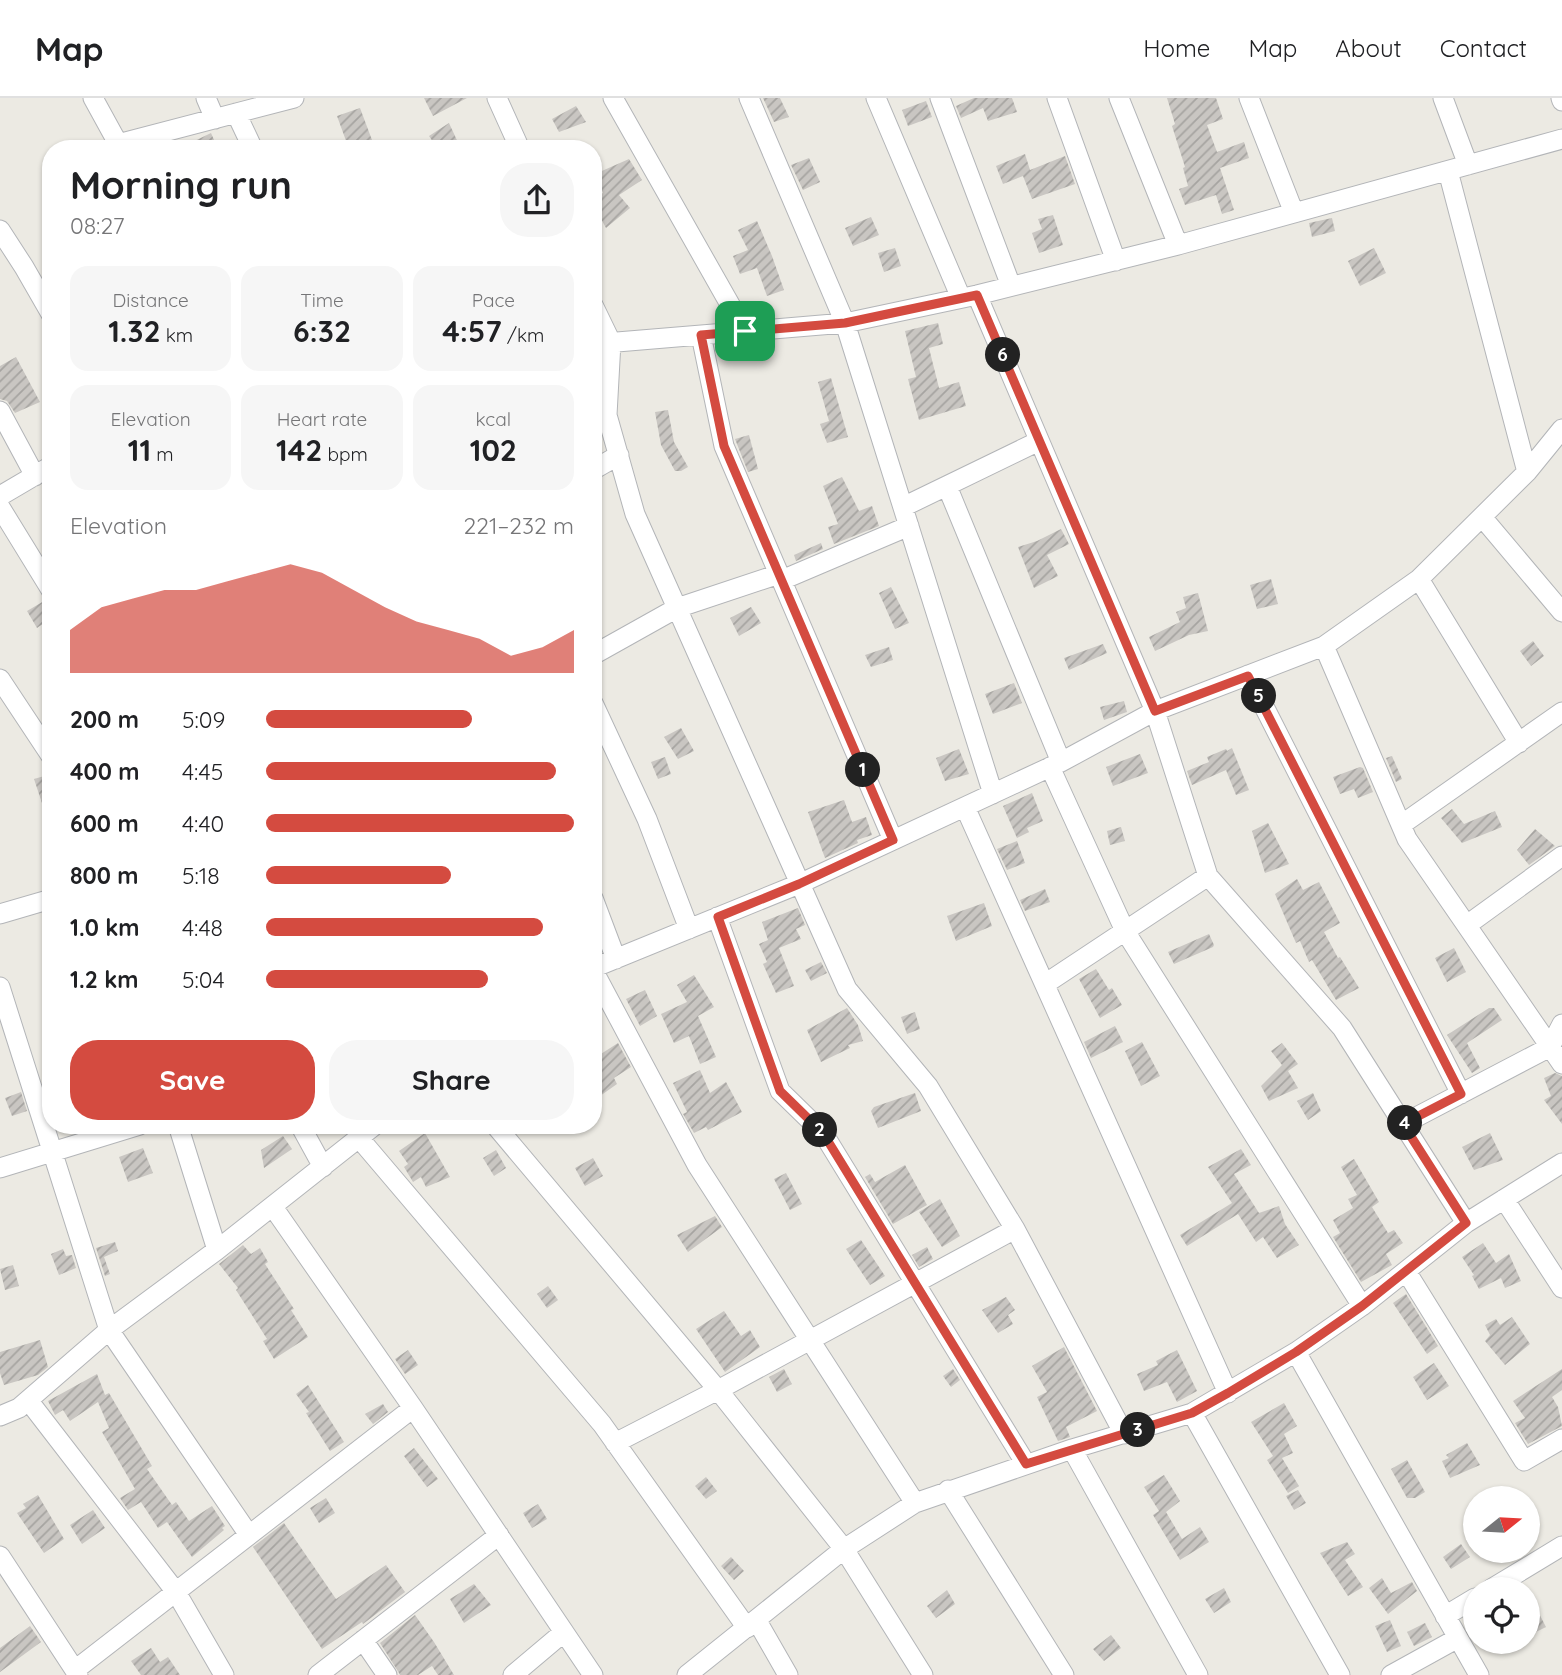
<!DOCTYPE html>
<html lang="en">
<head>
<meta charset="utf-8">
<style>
  body { margin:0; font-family:Quicksand,sans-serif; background:#f6f6f6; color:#202124; height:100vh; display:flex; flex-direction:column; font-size:26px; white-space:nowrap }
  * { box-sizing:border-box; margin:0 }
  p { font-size:23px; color:#757577 }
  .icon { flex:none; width:38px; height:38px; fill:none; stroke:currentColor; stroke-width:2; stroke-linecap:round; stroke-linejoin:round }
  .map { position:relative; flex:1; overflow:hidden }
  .panel { position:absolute; left:42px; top:42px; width:560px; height:994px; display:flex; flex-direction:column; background:#fff; border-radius:28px; box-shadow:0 2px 5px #0004 }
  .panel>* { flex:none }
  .needle { width:46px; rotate:72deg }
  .tools { position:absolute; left:1463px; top:1388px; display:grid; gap:14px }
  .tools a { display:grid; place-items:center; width:77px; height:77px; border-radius:50%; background:#fff; box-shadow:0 2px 5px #0004; font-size:35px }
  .pin { position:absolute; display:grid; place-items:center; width:60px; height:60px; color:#fff; margin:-30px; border-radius:14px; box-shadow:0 4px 10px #0006 }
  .km { position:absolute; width:35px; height:35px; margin:-18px; border-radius:50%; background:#222; color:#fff; font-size:19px; line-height:35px; text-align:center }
  .round { display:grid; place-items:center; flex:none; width:74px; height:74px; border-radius:28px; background:#f6f6f6 }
  .summary { display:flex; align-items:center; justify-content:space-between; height:119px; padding:0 28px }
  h1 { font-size:38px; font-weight:700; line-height:52px }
  .metrics { display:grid; grid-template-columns:repeat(3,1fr); gap:10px; height:119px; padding:7px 28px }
  .metrics div { display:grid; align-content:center; border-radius:18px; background:#f6f6f6; text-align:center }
  .metrics b { font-size:30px; font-weight:700 }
  .metrics small { font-size:19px; font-weight:400 }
  .metrics p { font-size:19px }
  .chart { height:196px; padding:14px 28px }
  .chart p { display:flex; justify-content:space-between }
  .chart svg { width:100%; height:126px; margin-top:7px; fill:#d44b40; opacity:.7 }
  .cta { display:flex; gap:14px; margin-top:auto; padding:14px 28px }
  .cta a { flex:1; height:80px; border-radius:28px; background:#d44b40; color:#fff; font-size:28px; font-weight:700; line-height:80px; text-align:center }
  .cta a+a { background:#f6f6f6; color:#202124 }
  ul { padding:0 28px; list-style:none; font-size:23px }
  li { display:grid; grid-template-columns:112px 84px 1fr; align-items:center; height:52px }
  li i { height:18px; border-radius:9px; background:#d44b40 }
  header { display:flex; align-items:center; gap:42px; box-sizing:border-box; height:98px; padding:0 35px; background:#fff; border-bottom:2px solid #e0e0e0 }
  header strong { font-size:33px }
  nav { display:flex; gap:38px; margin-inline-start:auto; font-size:24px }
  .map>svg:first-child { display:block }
</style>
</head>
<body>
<header>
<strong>Map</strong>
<nav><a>Home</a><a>Map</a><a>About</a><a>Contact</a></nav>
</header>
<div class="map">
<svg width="1562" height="1577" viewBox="0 0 1562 1577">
  <defs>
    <pattern id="building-hatch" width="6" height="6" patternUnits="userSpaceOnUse" patternTransform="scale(1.75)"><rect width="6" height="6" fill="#c9c6c2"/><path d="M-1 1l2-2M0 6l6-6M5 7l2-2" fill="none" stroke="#a6a4a1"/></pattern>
  </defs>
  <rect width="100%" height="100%" fill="#eceae3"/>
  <path fill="url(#building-hatch)" d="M424 0H467L433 18Z
    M763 0H780L789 19 774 24Z
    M974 0H1012L1017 14 988 23 983 10 961 20 956 8Z
    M1167 0H1216L1223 21 1207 27 1217 54 1244 44 1249 60 1220 70 1234 112 1222 116 1216 97 1185 107 1179 91 1188 88 1183 70 1185 69 1172 28 1175 26Z
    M926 3 932 19 908 28 902 12Z
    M576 8 586 24 559 34 552 21Z
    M360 10 372 42 349 51 337 18Z
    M449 25 461 51H438L429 38Z
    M211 35 218 51H178Z
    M1025 56 1030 72 1065 58 1075 86 1032 101 1023 78 1003 86 996 68Z
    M809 60 820 84 803 92 791 67Z
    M629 61 642 82 619 97 630 110 606 130 593 106V100L603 95 595 76Z
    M1053 117 1063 147 1039 155 1032 135 1042 131 1038 121Z
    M871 119 879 137 853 148 845 130Z
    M1332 120 1335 133 1312 139 1309 125Z
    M757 123 772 158 784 192 767 198 757 170 740 176 733 158 748 152 738 132Z
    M895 150 901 168 884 174 878 155Z
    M1374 150 1386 175 1360 188 1348 163Z
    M938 225 943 246 929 250 939 290 959 284 966 308 919 322 908 281 916 279 905 233Z
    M16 259 40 304 15 315 7 303 0 301V268Z
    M831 280 848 339 827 345 820 326 829 323 818 284Z
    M668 312 674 344 688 369 681 373H675L661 347 655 314Z
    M749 337 758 371 748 374 735 341Z
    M842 379 859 413 872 408 879 428 834 446 828 429 838 426 823 388Z
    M1061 431 1069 446 1047 457 1058 478 1034 490 1018 449 1037 443Z
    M821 445 823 451 796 463 794 457Z
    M1271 481 1278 506 1257 511 1250 487Z
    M891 489 909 525 895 531 879 495Z
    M1198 495 1208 533 1189 537 1155 553 1149 539 1180 524 1176 514 1186 510 1183 499Z
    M44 503 51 514V520L37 530 27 513Z
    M751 509 761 525 739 538 730 520Z
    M1533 543 1544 558 1531 568 1520 553Z
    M1103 546 1107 555 1069 572 1064 560Z
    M889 549 893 562 871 569 865 557Z
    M1014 585 1022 605 993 616 985 596Z
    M1124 603 1127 614 1104 622 1100 609Z
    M681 630 694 653 678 661 664 639Z
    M1232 650 1249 692 1236 697 1226 672 1192 687 1187 673 1209 664 1207 659 1226 651 1227 653Z
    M959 651 969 676 945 683 936 660Z
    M1140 656 1148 675 1113 688 1106 669Z
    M1392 658 1402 681 1396 684 1386 660Z
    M665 659 671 676 658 681 651 664Z
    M1360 669 1363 670 1373 694 1358 700 1354 691 1340 696 1333 679Z
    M51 676V723H48L34 681Z
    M1032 695 1043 723 1027 730 1029 734 1017 740 1003 708Z
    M844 702 852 724 866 719 872 737 857 742 858 745 825 760 808 714Z
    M1452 711 1464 726 1495 713 1502 729 1462 745 1441 720Z
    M1268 725 1289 766 1265 775 1252 733Z
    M1121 729 1125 743 1110 747 1107 733Z
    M1535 731 1555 748 1529 767 1517 752Z
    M1017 743 1025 765 1007 772 997 751Z
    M1297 781 1303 792 1319 784 1340 825 1324 834 1338 860 1340 859 1359 890 1336 902 1312 862 1309 864 1300 843 1296 845 1275 796Z
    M1045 791 1050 804 1025 813 1020 802Z
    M984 805 992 828 956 843 947 818Z
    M798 810 805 827 796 831 801 841 779 850 794 888 776 895 763 866 767 864 759 846 768 842 762 824Z
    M1209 836 1214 847 1213 849 1174 866 1168 854Z
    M1454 850 1466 874 1447 884 1435 860Z
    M821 864 827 875 811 883 805 872Z
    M1096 871 1109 892 1112 890 1122 907 1100 920 1079 881Z
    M694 877 714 909 698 918 716 959 700 966 689 938 674 945 661 916 687 904 677 887Z
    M645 892 657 918 640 928 626 901Z
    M847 910 858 927 863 943 848 947 850 950 821 964 807 932Z
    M1489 910H1494L1502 922 1467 945 1480 970 1472 975 1447 937Z
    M915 914 920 931 907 936 901 919Z
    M1115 928 1123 944 1091 960 1084 944Z
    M1142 944 1160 978 1141 988 1125 953Z
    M618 945 631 969 614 980 617 986 593 1003V961Z
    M1282 945 1298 966 1288 973 1298 990 1269 1003 1261 988 1282 967 1271 953Z
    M700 972 710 995 726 984 742 1014 708 1032 706 1029 694 1035 683 1016 687 1014 673 985Z
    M1555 975 1562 978V1026L1544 1002 1551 998 1544 980Z
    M21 994 27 1013 12 1018 5 1000Z
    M915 995 921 1013 878 1030 871 1013 874 1009Z
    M1313 995 1321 1013 1308 1022 1297 1003Z
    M425 1035 450 1079 426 1089 421 1079 413 1084 404 1069 408 1066 399 1053Z
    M1490 1035 1503 1062 1474 1072 1462 1049Z
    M283 1038 292 1051 264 1070 261 1052Z
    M143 1050 153 1075 128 1084 119 1059Z
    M1241 1051 1251 1067 1234 1076 1259 1115 1279 1108 1285 1126 1299 1147 1277 1160 1263 1139 1256 1144 1238 1116 1187 1148 1180 1137 1232 1105 1208 1069Z
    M496 1052 506 1070 494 1078 483 1060Z
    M593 1060 603 1078 585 1088 575 1070Z
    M1354 1061 1379 1104 1372 1109 1388 1135 1394 1132 1403 1145 1386 1156 1392 1167 1361 1184 1333 1139 1340 1135 1333 1122 1353 1110 1348 1101 1357 1097 1341 1069Z
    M905 1067 927 1107 893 1126 865 1079 870 1076 875 1084Z
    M786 1075 802 1106 790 1112 774 1081Z
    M940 1101 960 1138 942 1149 919 1114Z
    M715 1118 722 1129 688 1154 677 1137Z
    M861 1142 885 1178 870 1187 846 1151Z
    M115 1144 118 1153 104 1159 110 1176 105 1178 96 1150Z
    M1483 1145 1496 1165 1509 1156 1521 1183 1505 1190 1501 1180 1479 1191 1472 1178 1474 1177 1462 1159Z
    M243 1147 251 1156 260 1150 268 1164 265 1166 294 1211 291 1212 308 1239 274 1261 263 1243 267 1241 236 1192 238 1190 219 1166Z
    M927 1149 933 1161 919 1169 912 1157Z
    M63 1151 66 1158 72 1157 76 1170 59 1177 51 1156Z
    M13 1167 19 1188 5 1192 0 1171Z
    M548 1188 558 1202 547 1210 537 1196Z
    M1406 1196 1438 1248 1427 1256 1393 1205Z
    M1006 1199 1015 1212 1008 1217 1013 1226 998 1235 982 1212Z
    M724 1213 741 1238 750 1232 760 1249 725 1274 696 1231Z
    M1512 1219 1530 1246 1505 1267 1485 1243 1490 1237 1485 1227 1496 1221 1500 1227Z
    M40 1242 48 1269 38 1277 4 1287 0 1275V1254Z
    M1064 1249 1097 1313 1066 1329 1070 1339 1058 1343 1037 1299 1047 1294 1032 1268Z
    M408 1252 418 1267 405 1276 395 1261Z
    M1177 1252 1197 1293 1177 1304 1167 1284 1144 1293 1137 1276 1158 1267 1156 1263Z
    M1434 1265 1449 1288 1427 1302 1413 1279Z
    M784 1271 792 1286 777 1294 769 1279Z
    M953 1271 960 1282 951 1289 943 1278Z
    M1562 1271V1292L1552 1299 1558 1309 1562 1328 1528 1346 1515 1325 1525 1320 1513 1303Z
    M97 1276 105 1297 109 1295 152 1368 147 1371 172 1407 176 1404 189 1423 212 1408 225 1428 222 1430 224 1432 192 1459 167 1424 158 1430 141 1404 128 1412 120 1400 135 1391 102 1334 109 1330 98 1304 70 1323 63 1312 55 1317 48 1303Z
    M308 1287 344 1344 330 1353 306 1315 309 1314 296 1296Z
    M1284 1305 1297 1328 1284 1336 1293 1355 1282 1360 1299 1388 1288 1395 1267 1362 1273 1358 1251 1324Z
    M383 1306 388 1314 373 1326 365 1316Z
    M1467 1345 1480 1367 1450 1380 1442 1363 1449 1360 1446 1357Z
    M414 1350 438 1381 427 1389 404 1358Z
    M1407 1362 1425 1394 1415 1400H1407L1391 1371Z
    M1164 1377 1180 1403 1166 1414 1182 1441 1200 1429 1209 1444 1180 1462 1153 1417 1159 1413 1144 1389Z
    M706 1379 717 1393 706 1401 695 1388Z
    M1298 1392 1306 1405 1294 1412 1286 1398Z
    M38 1397 64 1441 44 1455 17 1415 26 1410 23 1406Z
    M326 1400 335 1415 319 1425 310 1410Z
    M538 1406 547 1421 532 1430 523 1415Z
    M93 1412 105 1430 82 1446 70 1427Z
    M284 1425 336 1501 386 1467 405 1494 363 1526 362 1524 322 1551 253 1449Z
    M1347 1444 1355 1456 1345 1462 1363 1489 1348 1498 1320 1455Z
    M1461 1446 1470 1459 1451 1471 1443 1459Z
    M731 1459 744 1473 734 1482 721 1468Z
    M1382 1480 1391 1495 1412 1484 1417 1493 1388 1516 1369 1490Z
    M474 1486 491 1507 464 1525 450 1501Z
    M1224 1490 1231 1504 1214 1515 1205 1501Z
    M947 1492 955 1506 936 1520 927 1508Z
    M1528 1494 1546 1529 1528 1538Z
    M415 1517 434 1544 454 1577H438L432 1568 418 1577H400L399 1575 380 1545Z
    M1390 1522 1401 1548 1387 1554 1375 1528Z
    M1425 1525 1432 1539 1414 1548 1407 1534Z
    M30 1528 41 1544 0 1574V1550Z
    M1111 1537 1121 1550 1104 1563 1093 1551Z
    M151 1550 160 1564 168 1559 180 1577H141L131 1563Z"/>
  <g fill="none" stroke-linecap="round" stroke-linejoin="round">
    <defs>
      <path id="minor" d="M93 0 121 51
        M206 0 215 21
        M497 0 520 51
        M613 0 745 233
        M749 0 845 225 993 696
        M876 0 961 200
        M940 0 1011 188
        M1057 0 1116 163
        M1119 0 1178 147
        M1249 0 1294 115
        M1443 0 1468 67
        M1561 0 1562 3
        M236 15 253 51
        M118 46 294 0
        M1448 73 1527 374
        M0 132 24 169 51 216
        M977 197 1155 613 1208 778 1342 930 1466 1125
        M593 207 611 244 607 317 635 416 847 891 928 988 1015 1131 1124 1336
        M701 237 724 348 893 742
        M593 246 845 225 977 197 1178 147 1562 41
        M0 313 35 378
        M593 372 619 357
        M947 388 1061 664
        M0 398 51 368
        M0 409 51 492
        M903 409 1039 343
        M1482 419 1562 514
        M1419 481 1519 645
        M782 482 909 428
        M1324 548 1407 741 1562 966
        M593 557 677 510 779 476
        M1248 577 1461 996
        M0 581 51 658
        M593 605 647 721 689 831
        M1050 669 1125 833 1362 1208
        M965 709 1228 1295
        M1401 727 1562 614
        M593 800 616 861
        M0 816 51 801
        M717 819 780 993 823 1035 1026 1366
        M1467 827 1562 758
        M593 870 799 786 1061 664 1155 613 1324 548 1419 481 1527 374 1562 331
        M593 872 697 1067 915 1405
        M1045 886 1208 778
        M0 889 109 1232 249 1437
        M1403 1026 1550 949 1562 926
        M178 1027 217 1152
        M300 1027 323 1069
        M495 1027 718 1292 844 1451 923 1577
        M359 1040 602 1326 747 1530
        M0 1070 140 1027
        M1504 1101 1562 1190
        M273 1109 413 1310 593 1577
        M1406 1173 1524 1363 1562 1341
        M1296 1254 1479 1577
        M28 1302 176 1494 224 1577
        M1192 1315 1340 1577
        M0 1318 19 1310 109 1232 217 1152 375 1027
        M615 1345 718 1292 1015 1131
        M1072 1351 1198 1577
        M948 1392 1064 1577
        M0 1458 78 1577
        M1491 1491 1562 1448
        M1445 1518 1475 1500
        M757 1523 788 1577
        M363 1542 387 1577
        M75 1572 413 1310
        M318 1577 499 1437
        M513 1577 564 1534
        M687 1577 844 1451 915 1405 1072 1351 1192 1315 1296 1254 1362 1208 1466 1125 1562 1065
        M1391 1577 1458 1540"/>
    </defs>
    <use href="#minor" stroke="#b3b5b8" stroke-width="21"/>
    <use href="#minor" stroke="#fff" stroke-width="19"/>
  </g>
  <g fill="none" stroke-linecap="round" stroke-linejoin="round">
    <defs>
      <path id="route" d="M977 197 1155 613 1248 578 1461 996 1403 1026 1466 1125 1362 1208 1296 1254 1228 1295 1192 1315 1026 1366 823 1035 780 993 718 819 799 786 893 742 724 348 701 237 845 225Z"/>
    </defs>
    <use href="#route" stroke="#fff" stroke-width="14"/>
    <use href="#route" stroke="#d44b40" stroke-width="9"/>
  </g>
</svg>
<div class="tools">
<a><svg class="needle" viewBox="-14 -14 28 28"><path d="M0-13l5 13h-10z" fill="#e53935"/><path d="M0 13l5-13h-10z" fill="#757577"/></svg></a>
<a><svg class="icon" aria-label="locate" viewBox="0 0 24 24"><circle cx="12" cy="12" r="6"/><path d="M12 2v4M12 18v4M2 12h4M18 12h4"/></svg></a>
</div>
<div class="pin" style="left:745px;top:233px;background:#1e9e55"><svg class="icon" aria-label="arrive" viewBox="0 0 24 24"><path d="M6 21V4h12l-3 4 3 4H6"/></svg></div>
<b class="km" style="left:863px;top:672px">1</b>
<b class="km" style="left:820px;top:1032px">2</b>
<b class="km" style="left:1138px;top:1332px">3</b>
<b class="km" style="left:1405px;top:1025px">4</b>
<b class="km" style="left:1259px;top:598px">5</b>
<b class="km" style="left:1003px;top:257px">6</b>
<section class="panel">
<div class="summary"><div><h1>Morning run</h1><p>08:27</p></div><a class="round"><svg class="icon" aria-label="share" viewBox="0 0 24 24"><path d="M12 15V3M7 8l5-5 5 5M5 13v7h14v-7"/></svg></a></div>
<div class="metrics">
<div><p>Distance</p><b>1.32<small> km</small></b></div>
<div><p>Time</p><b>6:32</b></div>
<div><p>Pace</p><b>4:57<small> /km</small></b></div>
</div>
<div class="metrics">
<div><p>Elevation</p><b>11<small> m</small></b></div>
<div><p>Heart rate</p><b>142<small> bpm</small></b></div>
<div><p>kcal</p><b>102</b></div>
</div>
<div class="chart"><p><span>Elevation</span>221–232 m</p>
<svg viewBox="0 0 160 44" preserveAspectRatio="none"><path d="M0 44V29L10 21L20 18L30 15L40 15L50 12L60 9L70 6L80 9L90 15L100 21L110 26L120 29L130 32L140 38L150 35L160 29V44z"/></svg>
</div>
<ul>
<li><b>200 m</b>5:09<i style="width:67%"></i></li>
<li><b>400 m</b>4:45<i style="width:94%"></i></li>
<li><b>600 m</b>4:40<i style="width:100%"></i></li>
<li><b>800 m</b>5:18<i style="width:60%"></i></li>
<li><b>1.0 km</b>4:48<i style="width:90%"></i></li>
<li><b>1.2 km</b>5:04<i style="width:72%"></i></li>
</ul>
<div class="cta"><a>Save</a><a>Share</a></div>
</section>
</div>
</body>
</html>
